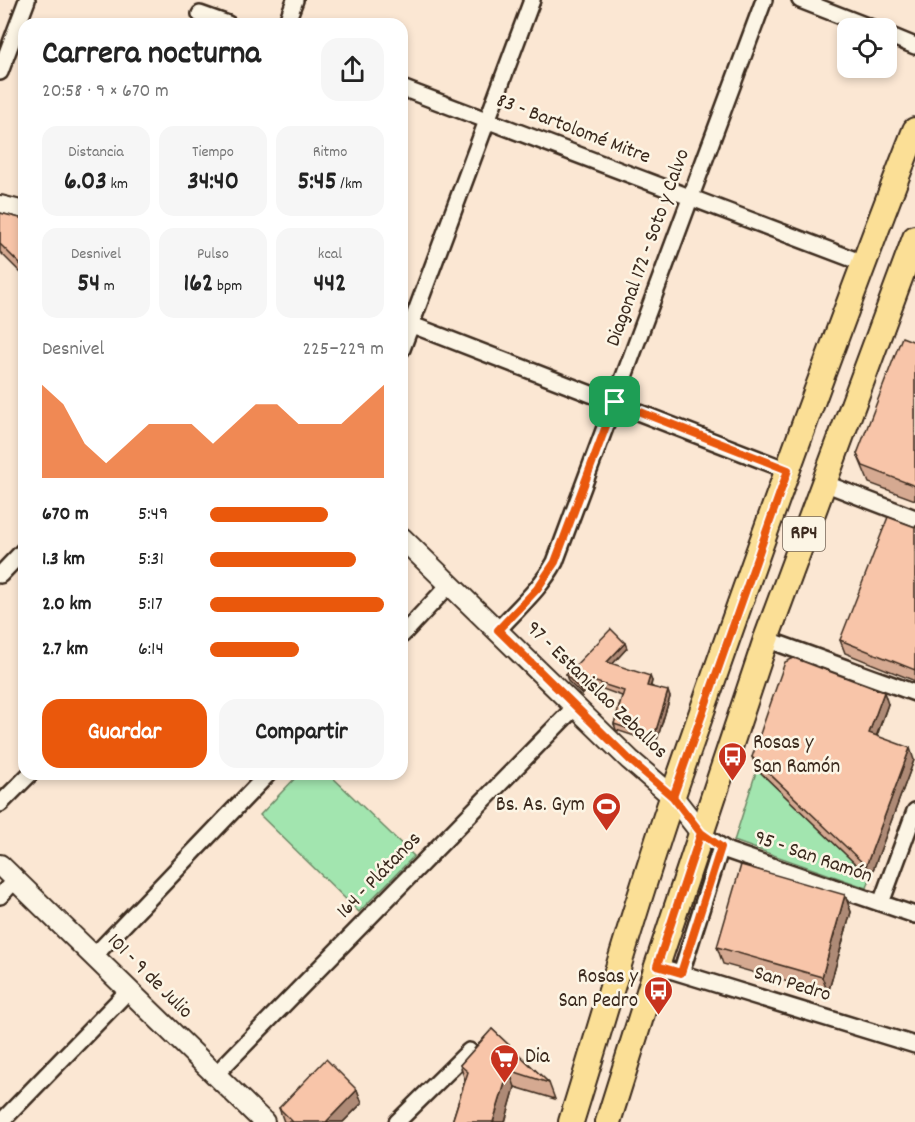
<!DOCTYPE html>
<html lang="es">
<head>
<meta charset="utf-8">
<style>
  body { margin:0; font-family:Dekko,sans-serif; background:#f6f6f6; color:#222; height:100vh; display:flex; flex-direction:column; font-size:22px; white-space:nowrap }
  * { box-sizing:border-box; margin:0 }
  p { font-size:20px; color:#767676 }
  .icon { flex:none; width:33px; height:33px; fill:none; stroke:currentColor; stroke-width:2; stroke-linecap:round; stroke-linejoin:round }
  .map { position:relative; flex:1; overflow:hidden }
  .panel { position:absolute; left:18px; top:18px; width:390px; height:762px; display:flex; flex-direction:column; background:#fff; border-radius:18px; box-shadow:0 3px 9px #0003 }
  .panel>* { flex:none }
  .tools { position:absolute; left:837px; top:18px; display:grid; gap:12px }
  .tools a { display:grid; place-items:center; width:60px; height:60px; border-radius:12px; background:#fff; box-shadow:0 3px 9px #0003; font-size:30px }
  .pin { position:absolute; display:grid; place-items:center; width:51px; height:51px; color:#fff; margin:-26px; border-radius:12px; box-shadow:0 3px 9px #0006 }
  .round { display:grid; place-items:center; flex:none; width:63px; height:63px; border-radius:18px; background:#f6f6f6 }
  .head { display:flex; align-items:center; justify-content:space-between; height:102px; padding:0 24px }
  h1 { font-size:33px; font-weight:800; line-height:45px }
  .stats { display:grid; grid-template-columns:repeat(3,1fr); gap:9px; height:102px; padding:6px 24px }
  .stats div { display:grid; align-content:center; border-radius:15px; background:#f6f6f6; text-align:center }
  .stats b { font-size:26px; font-weight:800 }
  .stats small { font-size:16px; font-weight:400 }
  .stats p { font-size:16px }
  .chart { height:168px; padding:12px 24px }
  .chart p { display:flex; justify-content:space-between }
  .chart svg { width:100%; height:108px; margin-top:6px; fill:#ea580c; opacity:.7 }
  .button { display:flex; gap:12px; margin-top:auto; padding:12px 24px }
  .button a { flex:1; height:69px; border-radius:18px; background:#ea580c; color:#fff; font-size:24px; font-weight:800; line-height:69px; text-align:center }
  .button a+a { background:#f6f6f6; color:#222 }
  ul { padding:0 24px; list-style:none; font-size:20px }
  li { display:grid; grid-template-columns:96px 72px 1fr; align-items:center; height:45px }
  li i { height:15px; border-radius:8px; background:#ea580c }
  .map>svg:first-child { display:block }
</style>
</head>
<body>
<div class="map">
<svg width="915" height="1122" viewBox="0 0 915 1122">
  <rect width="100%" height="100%" fill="#fbe7d3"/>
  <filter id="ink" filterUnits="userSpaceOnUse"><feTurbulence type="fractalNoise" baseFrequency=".0167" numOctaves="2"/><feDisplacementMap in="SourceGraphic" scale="12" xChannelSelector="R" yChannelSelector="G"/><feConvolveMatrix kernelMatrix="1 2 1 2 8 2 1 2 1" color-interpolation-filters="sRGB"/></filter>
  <g filter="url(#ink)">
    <path fill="#a2e5af" stroke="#6e8866" stroke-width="1.5" d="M757 769 870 878 867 888 734 841Z
      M299 774H329L414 856 359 912 260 815Z"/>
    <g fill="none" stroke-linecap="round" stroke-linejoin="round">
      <defs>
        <path id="minor" d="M800 0 872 28
          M200 14 228 24
          M286 24 295 0
          M886 34 915 46
          M0 72 27 0
          M402 88 863 263
          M402 321 787 470
          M402 349 532 0
          M824 483 915 518
          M0 575 24 550
          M498 630C518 608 541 588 555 562L764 0
          M402 635 450 584
          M766 639 915 693
          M0 804 30 774
          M701 833 728 851 915 915
          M0 896 15 880
          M881 903 915 811
          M94 956 268 774
          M657 966 915 1045
          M681 973 721 847
          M215 1075 576 706
          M1 1122 128 991
          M397 1122 469 1051"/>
        <path id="tertiary" d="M0 206 24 212
          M402 538 630 760 673 797 701 833
          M0 865 264 1122"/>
        <path id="primary" d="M571 1122C605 1013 636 903 673 795 750 572 829 350 915 130
          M608 1122 657 966 766 639 915 238"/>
      </defs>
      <use href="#minor" stroke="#3b2a1e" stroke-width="20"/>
      <use href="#tertiary" stroke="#3b2a1e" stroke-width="24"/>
      <use href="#primary" stroke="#3b2a1e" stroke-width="28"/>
      <use href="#minor" stroke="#fcf5e5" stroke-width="15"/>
      <use href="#tertiary" stroke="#fcf5e5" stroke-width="20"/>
      <use href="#primary" stroke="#fbdf96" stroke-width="24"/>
    </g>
    <path fill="#d5a991" stroke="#3b2a1e" stroke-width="1.5" d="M0 213 24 219V276L0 252Z
      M915 342V500L869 483 857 454Z
      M915 527V681L845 653 840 640Z
      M627 648 612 664 652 681 651 686 670 697 656 743 616 730 614 724 622 696 592 685 582 695 568 681 566 675Z
      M888 704 877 736 914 760 870 878 757 769 752 757Z
      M845 895 851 912 828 993 723 964 717 947Z
      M492 1029 549 1083 555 1099 515 1087 505 1122H452L465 1080 460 1065Z
      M357 1090 362 1103 343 1122H284L279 1108Z"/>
    <path fill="#ae8a76" stroke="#3b2a1e" stroke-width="1.5" d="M625 643 627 648 609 668 607 662Z
      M650 676 652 681 649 691 647 686Z
      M590 680 592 685 582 695 580 690Z
      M668 691 670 697 656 743 654 737Z
      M884 692 888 704 873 745 869 733Z
      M910 748 914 760 870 878 866 866Z
      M845 895 851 912 828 993 822 977Z
      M509 1070 515 1087 505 1122H493Z
      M357 1090 362 1103 343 1122H326Z"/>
    <path fill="#f8c5a9" stroke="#3b2a1e" stroke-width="1.5" d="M0 213 24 219V268L0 244Z
      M902 337 915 342V486L863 466 857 454Z
      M888 517 915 527V670L840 640Z
      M611 629 625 643 607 662 650 676 647 686 668 691 654 737 614 724 624 691 590 680 580 690 566 675Z
      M794 658 884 692 869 733 910 748 866 866 752 757 785 662Z
      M741 865 845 895 822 977 717 947Z
      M492 1029 549 1083 509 1070 493 1122H452L468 1072 460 1065Z
      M326 1059 357 1090 326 1122H293L279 1108Z"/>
  </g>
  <g fill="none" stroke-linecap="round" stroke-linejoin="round" filter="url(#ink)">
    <defs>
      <path id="route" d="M615 402 555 562 537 589 498 630 630 760 673 797 701 833 721 847 681 973 657 966 701 833 673 797 788 470 615 402"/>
    </defs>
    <use href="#route" stroke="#fff" stroke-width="12"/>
    <use href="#route" stroke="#ea580c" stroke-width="8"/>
  </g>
  <defs>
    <symbol id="bus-pin" viewBox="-11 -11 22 30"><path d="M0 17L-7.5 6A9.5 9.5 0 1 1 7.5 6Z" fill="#c8321e" stroke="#fcf5e5"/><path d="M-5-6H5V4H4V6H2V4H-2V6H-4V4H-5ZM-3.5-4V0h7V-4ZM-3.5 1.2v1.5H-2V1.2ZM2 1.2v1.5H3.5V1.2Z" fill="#fff"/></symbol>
    <symbol id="stadium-pin" viewBox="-11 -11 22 30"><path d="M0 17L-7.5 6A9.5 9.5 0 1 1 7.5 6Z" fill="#c8321e" stroke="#fcf5e5"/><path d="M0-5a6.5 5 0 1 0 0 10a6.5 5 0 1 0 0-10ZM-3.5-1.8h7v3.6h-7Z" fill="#fff"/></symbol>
    <symbol id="supermarket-pin" viewBox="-11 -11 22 30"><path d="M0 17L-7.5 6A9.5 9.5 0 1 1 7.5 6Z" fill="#c8321e" stroke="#fcf5e5"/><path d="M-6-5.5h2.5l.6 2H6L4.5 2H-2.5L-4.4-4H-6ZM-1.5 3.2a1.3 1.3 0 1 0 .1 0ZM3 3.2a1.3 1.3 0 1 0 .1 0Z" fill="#fff"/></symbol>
  </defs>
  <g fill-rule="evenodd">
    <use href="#bus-pin" x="716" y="740" width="33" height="45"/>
    <use href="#stadium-pin" x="590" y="790" width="33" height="45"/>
    <use href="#bus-pin" x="642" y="974" width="33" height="45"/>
    <use href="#supermarket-pin" x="488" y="1042" width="33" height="45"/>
  </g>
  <g text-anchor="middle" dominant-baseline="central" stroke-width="5" stroke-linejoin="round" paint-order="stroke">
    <rect fill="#fcf5e5" stroke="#75675a" stroke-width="1.5" x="783" y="517" width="42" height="34" rx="4.5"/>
    <g font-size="20" font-weight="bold" fill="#3b2a1e">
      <text x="804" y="534">RP4</text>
    </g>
    <g font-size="21" fill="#3b2a1e" stroke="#fcf5e5">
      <text transform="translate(573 130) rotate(21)">83 - Bartolomé Mitre</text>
      <text transform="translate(649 248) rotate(-70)">Diagonal 172 - Soto y Calvo</text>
      <text transform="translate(596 691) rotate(44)">97 - Estanislao Zeballos</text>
      <text transform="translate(813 858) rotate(19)">95 - San Ramón</text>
      <text transform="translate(380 876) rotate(-46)">164 - Plátanos</text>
      <text transform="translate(149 977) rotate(45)">101 - 9 de Julio</text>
      <text transform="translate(792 985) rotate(17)">San Pedro</text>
    </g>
    <g font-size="21" fill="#3b2a1e" stroke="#fcf5e5" text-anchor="start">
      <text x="753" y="744">Rosas y<tspan x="753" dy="24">San Ramón</tspan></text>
      <text x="585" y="806" text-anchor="end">Bs. As. Gym</text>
      <text x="638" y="978" text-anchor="end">Rosas y<tspan x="638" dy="24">San Pedro</tspan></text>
      <text x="525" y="1058">Dia</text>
    </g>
  </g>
</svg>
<div class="tools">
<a><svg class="icon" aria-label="locate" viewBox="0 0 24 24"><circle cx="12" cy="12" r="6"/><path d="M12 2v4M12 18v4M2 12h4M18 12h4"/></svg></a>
</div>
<div class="pin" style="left:615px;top:402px;background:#1e9e55"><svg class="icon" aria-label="arrive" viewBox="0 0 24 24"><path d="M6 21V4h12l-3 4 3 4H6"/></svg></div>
<section class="panel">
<div class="head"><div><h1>Carrera nocturna</h1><p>20:58 · 9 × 670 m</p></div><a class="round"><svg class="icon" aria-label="share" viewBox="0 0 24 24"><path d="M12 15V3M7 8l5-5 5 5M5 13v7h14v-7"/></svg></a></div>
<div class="stats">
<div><p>Distancia</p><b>6.03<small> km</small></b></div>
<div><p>Tiempo</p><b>34:40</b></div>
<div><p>Ritmo</p><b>5:45<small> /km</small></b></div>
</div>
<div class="stats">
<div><p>Desnivel</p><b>54<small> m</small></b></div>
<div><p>Pulso</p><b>162<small> bpm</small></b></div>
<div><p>kcal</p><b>442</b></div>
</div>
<div class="chart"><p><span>Desnivel</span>225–229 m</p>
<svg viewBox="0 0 160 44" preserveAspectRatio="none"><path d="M0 44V6L10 14L20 30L30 38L40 30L50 22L60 22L70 22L80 30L90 22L100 14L110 14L120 22L130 22L140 22L150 14L160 6V44z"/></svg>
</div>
<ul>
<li><b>670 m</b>5:49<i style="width:68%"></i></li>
<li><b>1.3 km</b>5:31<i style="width:84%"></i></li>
<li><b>2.0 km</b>5:17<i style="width:100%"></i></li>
<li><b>2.7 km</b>6:14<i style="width:51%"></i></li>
</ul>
<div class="button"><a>Guardar</a><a>Compartir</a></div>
</section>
</div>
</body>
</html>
